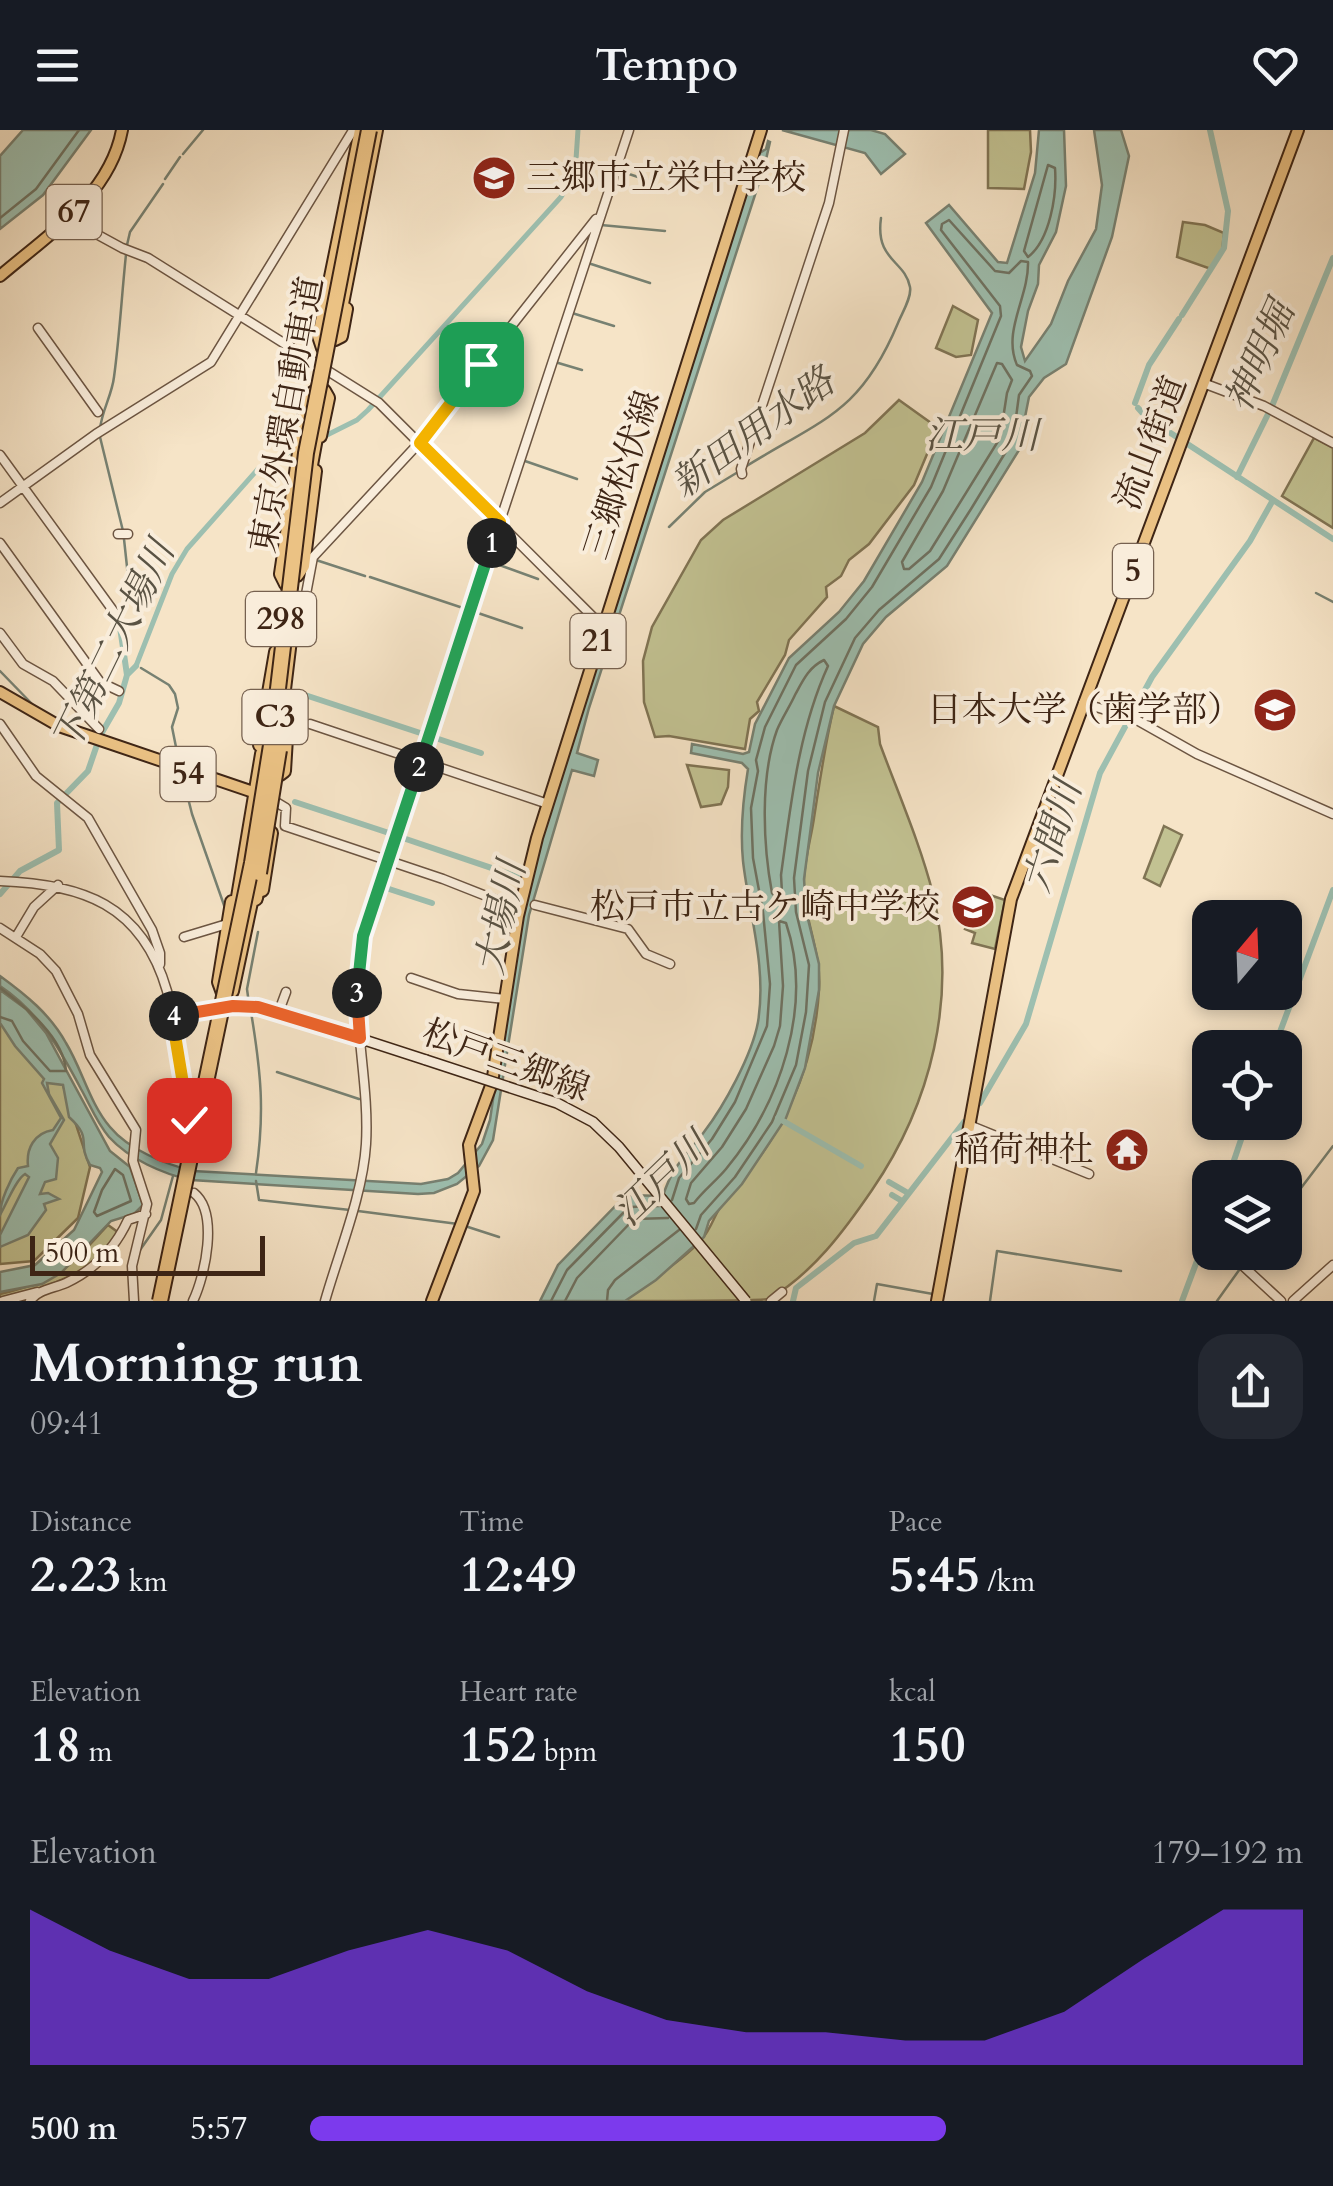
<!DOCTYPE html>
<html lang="en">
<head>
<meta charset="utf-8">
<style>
  body { margin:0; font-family:Cardo,"Noto Serif JP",serif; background:#242831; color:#f1f3f6; height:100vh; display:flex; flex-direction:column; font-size:38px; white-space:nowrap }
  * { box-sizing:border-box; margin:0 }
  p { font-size:32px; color:#9ea1a6 }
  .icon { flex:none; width:55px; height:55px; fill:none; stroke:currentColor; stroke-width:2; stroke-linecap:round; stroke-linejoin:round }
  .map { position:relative; height:1171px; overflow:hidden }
  .sheet { display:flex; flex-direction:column; background:#171b24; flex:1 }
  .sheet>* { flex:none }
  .needle { width:65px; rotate:19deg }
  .controls { position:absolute; left:1192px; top:770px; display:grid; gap:20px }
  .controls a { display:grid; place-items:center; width:110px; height:110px; border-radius:20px; background:#171b24; box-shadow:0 5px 15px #0003; font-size:50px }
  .scale { position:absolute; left:30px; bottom:25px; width:235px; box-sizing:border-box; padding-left:10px; border:5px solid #3e2515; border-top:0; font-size:28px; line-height:35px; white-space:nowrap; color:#3e2515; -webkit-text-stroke:8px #f9eddb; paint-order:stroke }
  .pin { position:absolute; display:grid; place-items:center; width:85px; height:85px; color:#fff; margin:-42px; border-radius:20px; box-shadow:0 5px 15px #0006 }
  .km { position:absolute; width:50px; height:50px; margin:-25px; border-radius:50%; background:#222; color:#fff; font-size:28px; line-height:50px; text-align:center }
  .round { display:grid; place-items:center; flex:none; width:105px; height:105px; border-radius:30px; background:#242831 }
  .summary { display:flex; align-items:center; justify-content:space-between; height:170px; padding:0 30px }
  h1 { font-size:55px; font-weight:700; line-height:75px }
  .stats { display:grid; grid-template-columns:repeat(3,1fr); gap:15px; height:170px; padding:10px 30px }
  .stats div { display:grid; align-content:center }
  .stats b { font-size:50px; font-weight:700 }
  .stats small { font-size:28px; font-weight:400 }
  .stats p { font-size:28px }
  .chart { height:280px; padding:20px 30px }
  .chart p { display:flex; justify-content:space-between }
  .chart svg { width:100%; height:180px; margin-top:10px; fill:#7c3aed; opacity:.7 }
  ul { padding:0 30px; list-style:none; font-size:32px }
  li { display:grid; grid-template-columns:160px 120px 1fr; align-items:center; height:75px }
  li i { height:25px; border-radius:12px; background:#7c3aed }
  header { display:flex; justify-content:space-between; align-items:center; height:130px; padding:0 30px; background:#171b24; font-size:45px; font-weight:700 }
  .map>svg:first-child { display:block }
</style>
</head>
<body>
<header><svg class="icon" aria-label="menu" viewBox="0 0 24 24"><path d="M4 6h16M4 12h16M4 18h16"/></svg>Tempo<svg class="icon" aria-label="heart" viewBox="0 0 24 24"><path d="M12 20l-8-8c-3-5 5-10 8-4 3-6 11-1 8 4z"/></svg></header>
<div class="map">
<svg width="1333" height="1171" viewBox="0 0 1333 1171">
  <rect width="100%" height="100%" fill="#f6e4c7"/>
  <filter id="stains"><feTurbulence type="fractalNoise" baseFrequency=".002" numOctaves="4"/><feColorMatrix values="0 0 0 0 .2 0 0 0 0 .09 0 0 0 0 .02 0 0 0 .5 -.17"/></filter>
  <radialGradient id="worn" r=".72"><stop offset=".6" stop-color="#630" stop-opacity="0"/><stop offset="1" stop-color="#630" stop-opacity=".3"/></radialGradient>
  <path fill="#c2c292" stroke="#807454" stroke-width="2.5" d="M988 0H1030L1031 22 1024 59 988 58Z
    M1183 92 1205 95 1224 103 1222 122 1211 139 1177 127Z
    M953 176 978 190 971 225 956 227 936 218Z
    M899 270 938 298 914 355 869 414 849 430 841 446 826 457 827 467 789 510 785 525 757 572 759 581 750 589 745 619 669 606 655 607 644 572 643 531 652 497 701 410 723 390 865 303Z
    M1314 308 1333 318V398L1282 366Z
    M834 576 878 597 880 614C898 663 920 713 933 764 958 867 931 974 872 1060 844 1101 813 1143 769 1169 759 1171 646 1171 625 1171 649 1149 680 1134 702 1109 712 1098 715 1082 725 1070 780 1009 814 944 819 860 822 821 802 787 804 748 805 728 811 708 814 688 820 650 825 614 834 576Z
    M687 635 729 640 728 657 721 674 701 677Z
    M1164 696 1182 705 1160 756 1144 748Z
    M987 764 1005 770 995 819 972 813 975 803 965 799 977 769 983 771Z
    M0 885 62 952 90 1037 78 1088 34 1131 0 1134Z
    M108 1095 119 1103 116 1109 84 1140 43 1158 0 1170V1164C62 1149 66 1140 108 1095Z"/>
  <path fill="#9dbfb0" stroke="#778172" stroke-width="2.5" d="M23 0H91L43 65 0 99V26Z
    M782 0H871L885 4 905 24 881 44 865 23Z
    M1039 0H1064L1066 56 1056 102 1039 135 1038 154 1028 181 1021 217 1025 231 1051 194 1068 151 1096 99 1102 55 1094 0H1121L1129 26 1112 107 1066 234 1044 248 1029 267 1023 297 1024 312 947 436 886 487 863 514 834 576 818 643 804 749 806 781 819 834V860L805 938 786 988 742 1054 709 1091 704 1107 656 1150 625 1171H540L558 1135 626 1065 663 1066C672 1036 686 1026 704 1002 724 976 752 925 758 892 767 837 749 784 743 731 740 700 743 669 748 639L742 633 691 623 692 614 743 624 749 622 755 594 789 528 839 482 864 451 922 352 992 183 926 93 949 75 998 132 1007 133 1035 43Z
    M768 11 770 12 765 34 589 578 577 623 598 630 594 646 572 640 529 785 493 1010 479 1036 457 1054 434 1063 418 1064 191 1050C163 1044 129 1029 109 1007 97 993 90 975 81 959 60 919 39 882 0 856V846C26 865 50 884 66 913 82 939 90 974 110 997 129 1020 165 1034 193 1041L421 1054 448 1049 458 1043 482 1014 490 990 518 800 535 724 758 24 766 19Z
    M0 860 26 879 46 903 110 1021 130 1037 143 1075 134 1084 111 1091 61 1143 42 1154 0 1162V1142L35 1135 74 1100 102 1042 100 1038 90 1035C76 1011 94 1010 69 987L63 955 47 953 49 964 64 990 50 1014 58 1028 56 1049 45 1052 40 1064 48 1063 59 1069 44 1074 46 1080 28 1105 0 1117V1105L29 1047 25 1044C16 1049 6 1075 0 1085 0 1071 10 1050 18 1038L28 1036C26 1019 34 1003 53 1000L61 988 42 953 44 949 15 916 0 893Z"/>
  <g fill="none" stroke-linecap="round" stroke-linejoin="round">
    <path stroke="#6e7262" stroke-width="2.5" d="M1048 35 1055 38C1057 65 1050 110 1028 127L1024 121Z
      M0 88 36 59 79 0
      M997 233 1002 234 1012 250 1007 263 1000 308 930 421 909 439H904L902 432 943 361Z
      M824 530 828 536C798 602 791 674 781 745L782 763 776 767 772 763C763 714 760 647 777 600 782 588 790 576 795 565 803 550 809 537 824 530Z
      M779 791 786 793C814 876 780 974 726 1039 716 1051 704 1060 694 1073L689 1074 686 1069 691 1053 722 1017 746 979 774 916 780 896 783 856Z
      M0 858C26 877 64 908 66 941H50L23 911 12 891 0 887
      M115 1039 123 1045 131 1071 97 1086 94 1082 102 1060Z
      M672 1070 679 1048 712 1009 735 972 767 896 770 854 763 782 753 728 751 678 758 641 756 630 765 597 796 535 846 489 872 457 931 357 1001 186 1000 176 941 100 942 94 949 90 995 141 1009 143 1021 131 1028 132C1029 167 1002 201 1017 235L1030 241 1032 246 1019 265 1013 310 971 379 939 429 879 480 855 508 825 572 808 641 794 748 796 782 809 835 806 882 796 935 772 992 735 1047 701 1085 696 1099
      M551 1171 567 1140 629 1077 659 1076
      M565 1171 577 1148 634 1089 668 1088
      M607 1171 608 1160 615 1150 679 1100"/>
    <path stroke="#778172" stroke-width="2.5" d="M183 24 203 0
      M620 41 647 50
      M165 49 180 27
      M601 95 665 101
      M588 133 650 153
      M572 183 614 196
      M555 232 582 240
      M100 299C102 280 112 265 114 247 120 203 122 159 127 115L130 102 163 54
      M100 307 123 401
      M525 331 577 349
      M745 337C822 289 860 284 898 193 902 183 912 167 910 157 905 130 875 131 881 88
      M669 397 705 362 738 342
      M316 430 365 446
      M491 432 538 449
      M370 447 466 479
      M1316 463 1333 472
      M475 482 522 498
      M120 497 128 446 124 409
      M141 538 169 555 175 564 178 578 172 597 179 632
      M0 541 34 576
      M181 640 192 684 225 778
      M249 874 247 859 258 802
      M251 882C261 942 265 982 256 1043
      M277 942 359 969
      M256 1051 259 1070 350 1080
      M1285 1079 1333 1016
      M358 1081 458 1094
      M465 1096 499 1107
      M140 1120 161 1090 173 1046
      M874 1171 877 1154 933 1164
      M990 1171 997 1121 1121 1141
      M1217 1171 1252 1122"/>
    <path stroke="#9dbfb0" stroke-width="5" d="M323 307 357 290 368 280 561 67 575 44 578 0
      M136 536 172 444 187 419 258 339 299 317"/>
    <path stroke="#9dbfb0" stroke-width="6" d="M1182 185 1224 118 1228 81 1210 0
      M1135 273 1149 235 1179 189
      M1138 278 1146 287 1333 409
      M1237 347 1272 276 1333 128
      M120 497 127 545
      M305 565 481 623
      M295 672 392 704
      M400 707 524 749
      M383 757 432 773
      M0 764 20 741 59 720 57 673 88 641 100 606 119 573 127 545 136 536
      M1274 918 1333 760
      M980 973 1026 894 1100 643 1152 547 1250 411 1273 370
      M778 988 861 1036
      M1228 1048 1247 992
      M889 1052 908 1063
      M892 1065 902 1071
      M793 1171 796 1158 854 1113 876 1106 964 992
      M1182 1171 1210 1096"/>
    <defs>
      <path id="tertiary" d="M67 88 122 118 148 128 379 273 602 496
        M38 198 98 282
        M1203 253 1264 276 1333 313
        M0 325 117 486
        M742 344 741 339 829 73 844 0
        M0 373 96 304 211 232 352 2H361
        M118 404H128
        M0 413 100 552 119 561
        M303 480 313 427 419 313 596 89
        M0 503 23 534 53 551 99 599
        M1083 573 1135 589 1197 624 1333 684
        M0 594 36 646 88 688 152 800 160 823V834
        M310 594 548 674
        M276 672 286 678 285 696 443 749 519 779
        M0 751C82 754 142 774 167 861 172 880 174 902 177 922 181 950 188 978 190 1006
        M535 775 628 799 646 824 670 834
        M0 798 40 824 56 841 78 884 90 925 136 1000 133 1031 147 1074 132 1136 134 1171
        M16 807 34 777 58 755
        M184 807 227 794
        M411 848 458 864 505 869
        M279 881 286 862
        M969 995 1089 1044
        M1203 1102 1210 1107
        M1228 1122 1281 1171
        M3 1171 37 1162
        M30 1171C39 1159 52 1159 66 1153 94 1140 115 1118 128 1090L146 1084
        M193 1171C205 1146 219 1083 194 1063
        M325 1171C339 1122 363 1064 366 1014 370 945 347 876 363 807L629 0
        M771 1171 782 1162
        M1293 1171 1333 1135"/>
      <path id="secondary" d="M172 886 233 876 269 879 426 930"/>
      <path id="primary" d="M0 146C48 105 110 65 122 0
        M0 562 59 596 262 665
        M432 1171 474 1061 469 1015 492 953 518 786 537 708 761 0
        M937 1171 1011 769 1298 0"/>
      <path id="trunk" d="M340 184 376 0
        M335 209 341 206 346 179
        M323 218 319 206 361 0
        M320 306 328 268 324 261
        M309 346 318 297
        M297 445 303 436 315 341
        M286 454 281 444 307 269 314 262
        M281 584 290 510
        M260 615 276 522
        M280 644 284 641 288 575
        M262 760 271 703
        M236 779 262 624 269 608
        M232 861 254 758
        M223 863 219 852 232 772"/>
      <path id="motorway" d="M255 768 259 743"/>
    </defs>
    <use href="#tertiary" stroke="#6c5542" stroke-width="11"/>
    <use href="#secondary" stroke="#3e2515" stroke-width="12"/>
    <use href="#primary" stroke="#3e2515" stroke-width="14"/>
    <use href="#trunk" stroke="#3e2515" stroke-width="16"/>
    <use href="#motorway" stroke="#3e2515" stroke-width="18"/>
    <use href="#tertiary" stroke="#f9eddb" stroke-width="8"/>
    <use href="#secondary" stroke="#f9eddb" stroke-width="9"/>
    <use href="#primary" stroke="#ebc284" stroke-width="10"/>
    <use href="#trunk" stroke="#ebc284" stroke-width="12"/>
    <use href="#motorway" stroke="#ebc284" stroke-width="14"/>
    <defs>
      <path id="secondary-bridge" d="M426 930 557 973 593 992 619 1017 746 1171"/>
      <path id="motorway-bridge" d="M259 743 279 620
        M160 1171 252 733 272 609 306 323 369 0"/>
    </defs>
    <use href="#secondary-bridge" stroke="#3e2515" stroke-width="12" stroke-linecap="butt"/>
    <use href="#motorway-bridge" stroke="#3e2515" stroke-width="18" stroke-linecap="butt"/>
    <use href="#secondary-bridge" stroke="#f9eddb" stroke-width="9"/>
    <use href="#motorway-bridge" stroke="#ebc284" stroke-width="14"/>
  </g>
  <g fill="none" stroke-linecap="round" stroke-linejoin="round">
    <defs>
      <path id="split-1" d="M481 234 420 313 500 392 492 413"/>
      <path id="split-2" d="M419 637 492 413"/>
      <path id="split-3" d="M357 863 363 806 419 637"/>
      <path id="split-4" d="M174 886 233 876 258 877 360 908 357 863"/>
      <path id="split-5" d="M174 886H172L174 899 189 990"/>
    </defs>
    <use href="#split-1" stroke="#fff" stroke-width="20"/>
    <use href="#split-2" stroke="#fff" stroke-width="20"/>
    <use href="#split-3" stroke="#fff" stroke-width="20"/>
    <use href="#split-4" stroke="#fff" stroke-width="20"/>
    <use href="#split-5" stroke="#fff" stroke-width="20"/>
    <use href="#split-1" stroke="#f5b400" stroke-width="12"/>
    <use href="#split-2" stroke="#22a559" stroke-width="12"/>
    <use href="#split-3" stroke="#22a559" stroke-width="12"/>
    <use href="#split-4" stroke="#f0652b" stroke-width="12"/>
    <use href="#split-5" stroke="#f5b400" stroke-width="12"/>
  </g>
  <defs>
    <symbol id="school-disc" viewBox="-11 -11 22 22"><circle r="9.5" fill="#8f2418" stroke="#f9eddb"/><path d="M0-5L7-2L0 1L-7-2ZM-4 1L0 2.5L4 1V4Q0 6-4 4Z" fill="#fff"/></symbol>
    <symbol id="university-disc" viewBox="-11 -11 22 22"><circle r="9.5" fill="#8f2418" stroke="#f9eddb"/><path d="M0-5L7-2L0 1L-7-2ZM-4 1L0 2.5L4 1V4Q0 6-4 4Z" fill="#fff"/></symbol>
    <symbol id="temple-disc" viewBox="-11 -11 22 22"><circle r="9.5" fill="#8f2418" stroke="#f9eddb"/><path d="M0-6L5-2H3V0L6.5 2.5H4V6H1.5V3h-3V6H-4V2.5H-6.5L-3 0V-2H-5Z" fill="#fff"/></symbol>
  </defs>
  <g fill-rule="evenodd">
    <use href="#school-disc" x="469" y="23" width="50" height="50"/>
    <use href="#university-disc" x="1250" y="555" width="50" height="50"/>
    <use href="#school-disc" x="948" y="752" width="50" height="50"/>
    <use href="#temple-disc" x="1102" y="995" width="50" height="50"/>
  </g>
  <g text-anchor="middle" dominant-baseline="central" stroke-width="8" stroke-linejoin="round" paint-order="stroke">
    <g fill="#f9eddb" stroke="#766150" stroke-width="2.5">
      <rect x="46.5" y="55" width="55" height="54" rx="8"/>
      <rect x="1113" y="414" width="40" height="54" rx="8"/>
      <rect x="246" y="462" width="70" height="54" rx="8"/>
      <rect x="570.5" y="484" width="55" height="54" rx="8"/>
      <rect x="242.5" y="560" width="65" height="54" rx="8"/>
      <rect x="160.5" y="617" width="55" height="54" rx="8"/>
    </g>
    <g font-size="32" font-weight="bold" fill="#3e2515">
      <text x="74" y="82">67</text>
      <text x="1133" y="441">5</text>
      <text x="281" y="489">298</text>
      <text x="598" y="511">21</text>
      <text x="275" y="587">C3</text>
      <text x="188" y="644">54</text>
    </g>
    <g font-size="35" fill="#3e2515" stroke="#f9eddb" text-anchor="end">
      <text x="526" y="48" text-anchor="start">三郷市立栄中学校</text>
      <text x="1242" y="580">日本大学（歯学部）</text>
      <text x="940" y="777">松戸市立古ケ崎中学校</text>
      <text x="1094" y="1020">稲荷神社</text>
    </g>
    <g font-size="35" fill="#3e2515" stroke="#f9eddb">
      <text transform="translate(287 285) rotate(-80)">東京外環自動車道</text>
      <text transform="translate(1151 313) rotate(-69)">流山街道</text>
      <text transform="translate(622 345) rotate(-72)">三郷松伏線</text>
      <text transform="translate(506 931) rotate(20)">松戸三郷線</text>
    </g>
    <g font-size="38" font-style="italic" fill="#5a5344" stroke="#f9eddb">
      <text transform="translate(1260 227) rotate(-66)">神明堀</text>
      <text transform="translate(753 303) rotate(-36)">新田用水路</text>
      <text x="982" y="306">江戸川</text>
      <text transform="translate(114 516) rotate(-64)">下第二大場川</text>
      <text transform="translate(1053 707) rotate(-73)">六間川</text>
      <text transform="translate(501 788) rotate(-78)">大場川</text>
      <text transform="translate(662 1049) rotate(-44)">江戸川</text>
    </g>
  </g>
  <rect width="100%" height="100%" filter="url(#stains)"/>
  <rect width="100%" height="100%" fill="url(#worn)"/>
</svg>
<div class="controls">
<a><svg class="needle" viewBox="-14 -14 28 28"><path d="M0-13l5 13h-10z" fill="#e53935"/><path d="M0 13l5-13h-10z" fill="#9ea1a6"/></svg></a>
<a><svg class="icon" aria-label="locate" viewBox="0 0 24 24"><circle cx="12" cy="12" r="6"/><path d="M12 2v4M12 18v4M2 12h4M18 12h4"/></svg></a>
<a><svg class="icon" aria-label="layers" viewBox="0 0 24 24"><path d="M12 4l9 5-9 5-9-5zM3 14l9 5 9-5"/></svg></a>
</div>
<div class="scale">500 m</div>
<div class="pin" style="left:481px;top:234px;background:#1e9e55"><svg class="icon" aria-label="arrive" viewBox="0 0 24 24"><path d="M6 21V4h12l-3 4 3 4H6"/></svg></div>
<div class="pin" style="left:189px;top:990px;background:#d93025"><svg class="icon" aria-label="check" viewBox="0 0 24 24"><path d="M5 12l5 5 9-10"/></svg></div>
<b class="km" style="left:492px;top:413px">1</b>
<b class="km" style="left:419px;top:637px">2</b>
<b class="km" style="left:357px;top:863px">3</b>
<b class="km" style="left:174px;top:886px">4</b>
</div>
<section class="sheet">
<div class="summary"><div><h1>Morning run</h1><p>09:41</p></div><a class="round"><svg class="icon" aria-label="share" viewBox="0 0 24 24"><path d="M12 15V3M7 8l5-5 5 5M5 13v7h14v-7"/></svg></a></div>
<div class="stats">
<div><p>Distance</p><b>2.23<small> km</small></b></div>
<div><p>Time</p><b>12:49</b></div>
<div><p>Pace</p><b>5:45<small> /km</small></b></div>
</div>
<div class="stats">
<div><p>Elevation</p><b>18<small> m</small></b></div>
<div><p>Heart rate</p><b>152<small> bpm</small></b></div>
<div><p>kcal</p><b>150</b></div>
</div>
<div class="chart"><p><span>Elevation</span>179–192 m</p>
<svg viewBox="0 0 160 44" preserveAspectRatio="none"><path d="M0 44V6L10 16L20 23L30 23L40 16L50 11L60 16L70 26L80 33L90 36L100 36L110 38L120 38L130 31L140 18L150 6L160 6V44z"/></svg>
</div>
<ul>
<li><b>500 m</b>5:57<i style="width:64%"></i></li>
</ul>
</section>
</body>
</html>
